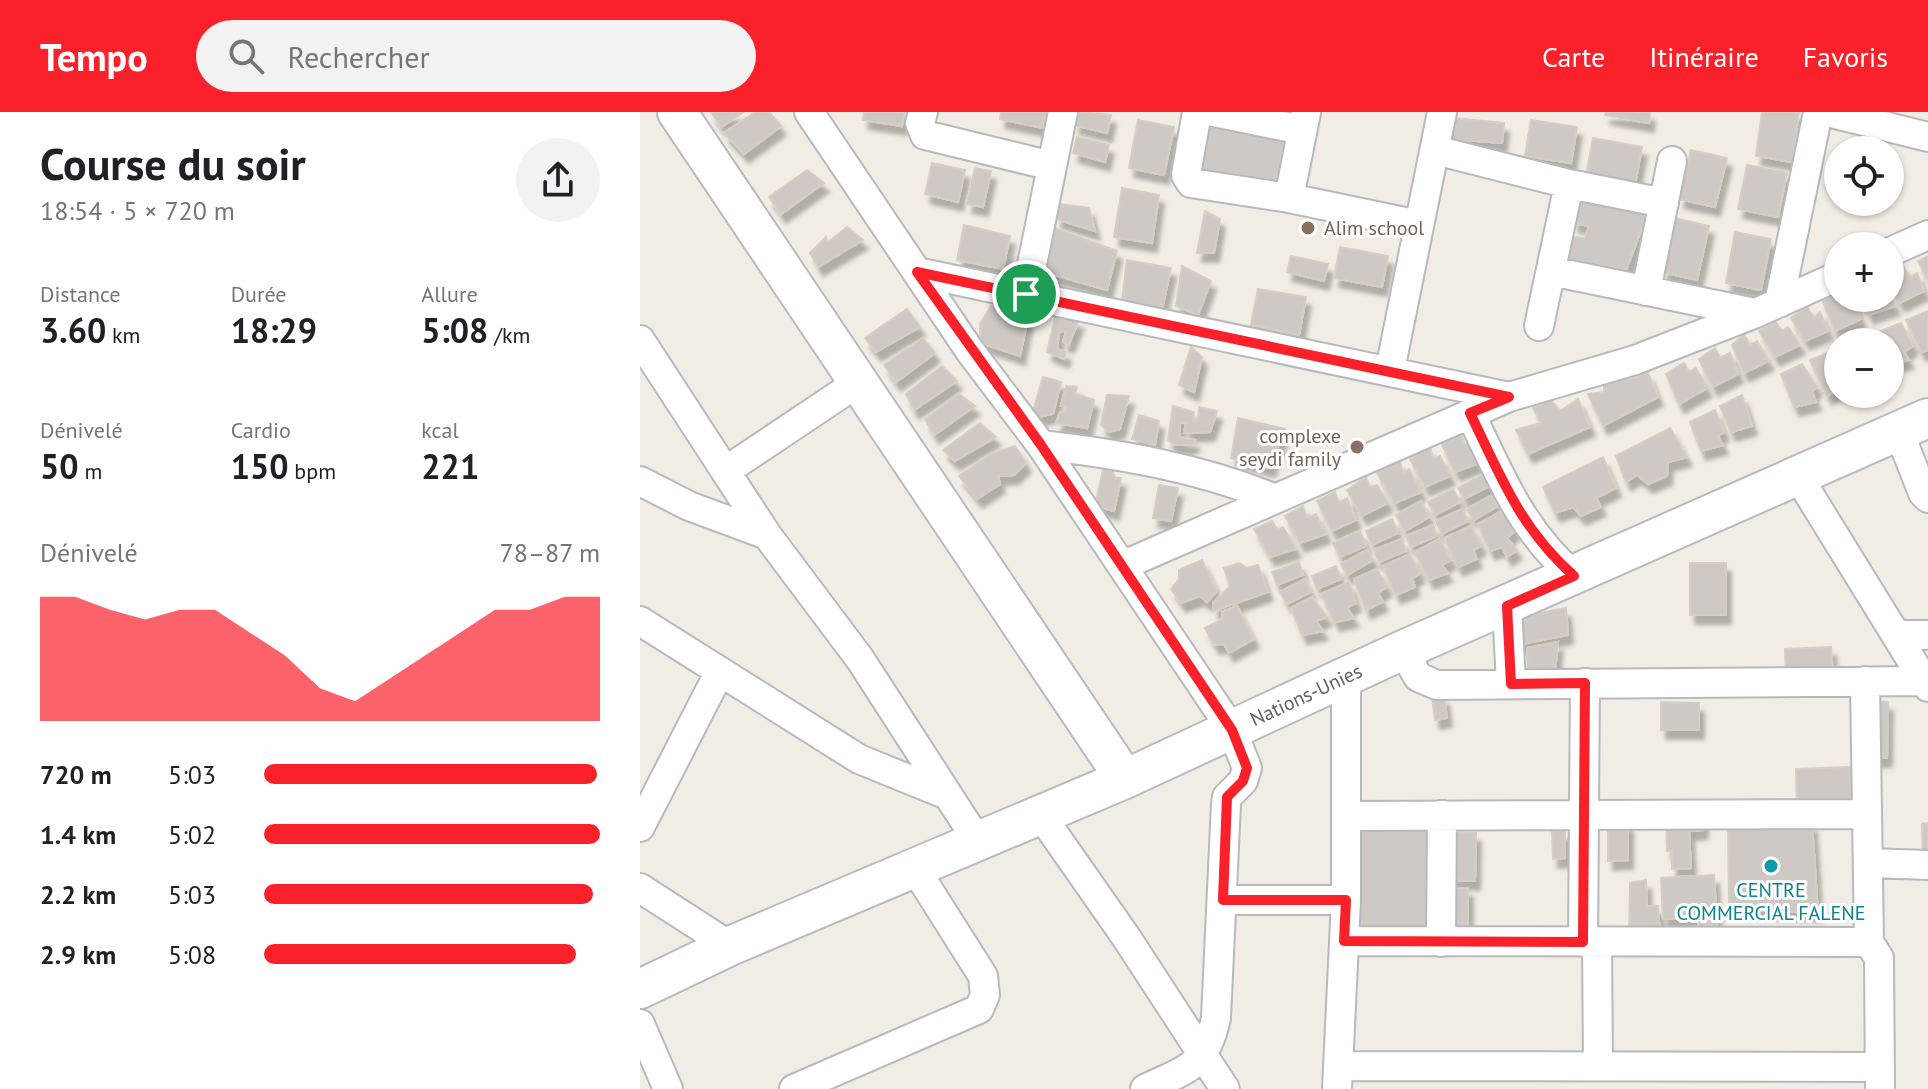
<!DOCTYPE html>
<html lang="fr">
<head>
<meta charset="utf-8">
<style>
  body { margin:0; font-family:"PT Sans",sans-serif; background:#f2f2f2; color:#202124; height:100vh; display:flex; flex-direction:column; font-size:30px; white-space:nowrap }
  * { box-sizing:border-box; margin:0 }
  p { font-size:26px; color:#757577 }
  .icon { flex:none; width:44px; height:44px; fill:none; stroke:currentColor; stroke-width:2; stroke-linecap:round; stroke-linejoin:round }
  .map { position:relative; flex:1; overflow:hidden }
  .drawer { display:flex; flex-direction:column; background:#fff; width:640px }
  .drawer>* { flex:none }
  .tools { position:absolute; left:1184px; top:24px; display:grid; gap:16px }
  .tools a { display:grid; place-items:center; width:80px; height:80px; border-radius:50%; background:#fff; box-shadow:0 2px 6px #0004; font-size:40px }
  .pin { position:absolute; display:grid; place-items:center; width:68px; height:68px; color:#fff; margin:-34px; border:4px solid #fff; border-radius:50%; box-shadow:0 2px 8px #0007 }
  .round { display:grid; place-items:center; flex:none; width:84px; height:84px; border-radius:42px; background:#f2f2f2 }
  .overview { display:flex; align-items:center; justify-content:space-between; height:136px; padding:0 40px }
  h1 { font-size:44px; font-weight:700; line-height:60px }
  .metrics { display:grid; grid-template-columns:repeat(3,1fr); gap:12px; height:136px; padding:8px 40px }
  .metrics div { display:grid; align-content:center }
  .metrics b { font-size:34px; font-weight:700 }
  .metrics small { font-size:22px; font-weight:400 }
  .metrics p { font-size:22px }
  .chart { height:224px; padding:16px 40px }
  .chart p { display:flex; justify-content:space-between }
  .chart svg { width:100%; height:144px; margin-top:8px; fill:#fb212b; opacity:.7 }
  ul { padding:0 40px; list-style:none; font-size:26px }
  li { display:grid; grid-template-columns:128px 96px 1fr; align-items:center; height:60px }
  li i { height:20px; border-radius:10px; background:#fb212b }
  header { display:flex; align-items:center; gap:48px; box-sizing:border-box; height:112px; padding:0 40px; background:#fb212b; color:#fff }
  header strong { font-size:38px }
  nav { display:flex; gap:44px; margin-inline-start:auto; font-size:28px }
  .search { width:560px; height:72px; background:#f2f2f2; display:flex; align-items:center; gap:20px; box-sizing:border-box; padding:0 28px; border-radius:44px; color:#757577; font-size:30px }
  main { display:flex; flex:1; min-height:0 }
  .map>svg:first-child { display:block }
</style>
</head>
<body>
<header>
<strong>Tempo</strong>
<div class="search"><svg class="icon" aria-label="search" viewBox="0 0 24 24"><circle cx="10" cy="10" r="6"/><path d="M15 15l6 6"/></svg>Rechercher</div>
<nav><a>Carte</a><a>Itinéraire</a><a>Favoris</a></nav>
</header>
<main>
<section class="drawer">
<div class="overview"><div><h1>Course du soir</h1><p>18:54 · 5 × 720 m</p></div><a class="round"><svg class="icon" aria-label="share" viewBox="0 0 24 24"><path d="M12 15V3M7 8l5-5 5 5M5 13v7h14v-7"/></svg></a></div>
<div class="metrics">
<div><p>Distance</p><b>3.60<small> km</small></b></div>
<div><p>Durée</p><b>18:29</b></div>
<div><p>Allure</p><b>5:08<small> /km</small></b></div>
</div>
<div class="metrics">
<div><p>Dénivelé</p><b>50<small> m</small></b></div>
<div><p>Cardio</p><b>150<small> bpm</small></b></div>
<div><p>kcal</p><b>221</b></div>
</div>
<div class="chart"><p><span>Dénivelé</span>78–87 m</p>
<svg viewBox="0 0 160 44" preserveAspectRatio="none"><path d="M0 44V6L10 6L20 10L30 13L40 10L50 10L60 17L70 24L80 34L90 38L100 31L110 24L120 17L130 10L140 10L150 6L160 6V44z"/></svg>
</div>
<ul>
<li><b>720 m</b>5:03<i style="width:99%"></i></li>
<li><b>1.4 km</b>5:02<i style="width:100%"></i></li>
<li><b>2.2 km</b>5:03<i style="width:98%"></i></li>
<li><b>2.9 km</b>5:08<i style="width:93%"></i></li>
</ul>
</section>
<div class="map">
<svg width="1288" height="977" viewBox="0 0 1288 977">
  <defs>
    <filter id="shadow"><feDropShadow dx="5" dy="9" stdDeviation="2" flood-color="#0004"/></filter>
  </defs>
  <rect width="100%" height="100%" fill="#f1ede5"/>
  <path fill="#cec9c4" stroke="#d6cec2" stroke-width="2" filter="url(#shadow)" d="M71 0H104L81 15Z
    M115 0H129L141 14 104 42 84 21Z
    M224 0H265L262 14 223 8Z
    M361 0H406L403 16 360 7Z
    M437 0 471 3 467 21 434 13Z
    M966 0H1010L1009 11 965 3Z
    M1122 0H1159L1152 50 1116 44Z
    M813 6 864 11 862 31 811 27Z
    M498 8 534 15 524 63 489 56Z
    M891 8 937 15 931 51 885 44Z
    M566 14 645 25 637 80 558 69Z
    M437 25 469 33 465 50 433 41Z
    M953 26 1002 35 995 73 946 64Z
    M1051 38 1087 46 1075 95 1039 87Z
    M292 51 325 58 318 90 285 82Z
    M1107 53 1147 61 1138 105 1098 97Z
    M335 56 351 59 343 95 327 92Z
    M167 58 184 71 141 102 129 85Z
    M482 76 519 83 512 131 474 125Z
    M936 86 1007 103 986 158 925 146 929 124 945 126 949 114 933 111Z
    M419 92 449 96 455 119 416 107Z
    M565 99 580 107 574 141H557Z
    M1034 106 1069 114 1057 168 1022 160Z
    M324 113 370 124 363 157 317 148Z
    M207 115 223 128 178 155 170 141 186 125 187 131Z
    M414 116 477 139 467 178 404 160Z
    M1095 120 1131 127 1121 178 1086 171Z
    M700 135 748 144 742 175 694 166Z
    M651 144 688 152 684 169 647 160Z
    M1288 144V168L1278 149Z
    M487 148 531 156 522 197 482 188Z
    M1263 153 1269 166 1277 161 1284 179 1260 191 1250 173V161Z
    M542 154 571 169 558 203 536 194Z
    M618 177 666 185 659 223 611 213Z
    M1198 181V186H1204L1205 190 1213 186 1221 207 1195 219 1182 188Z
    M1250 184 1255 194 1229 203 1219 186Z
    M351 194 388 206 380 244 340 231V212Z
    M1167 194 1174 207 1180 200 1188 219 1165 229 1151 206Z
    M267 197 280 215 236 240 225 226Z
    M1288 199V238L1281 240 1266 208Z
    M416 202 439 208 429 232 423 230 426 220H419L417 237 426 240 424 247 407 240Z
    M1136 210 1142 219 1148 215 1160 233 1135 245 1119 219Z
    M1261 211 1273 234 1264 240 1269 248 1250 253V230H1237L1233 222Z
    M1104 222 1110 233 1117 229 1129 249 1104 261 1092 233Z
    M283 226 295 241 256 270 244 253Z
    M551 235 562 245 554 280 539 273Z
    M1075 236 1080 246 1090 241 1098 262 1073 275 1059 247Z
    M1197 237 1198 278 1187 284 1170 248Z
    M1044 251 1049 260 1056 256 1067 276 1039 292 1026 262Z
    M1162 252 1177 275 1172 279 1176 290 1154 295 1141 262Z
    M302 254 317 269 274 298 266 282Z
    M1008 261 1018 285 963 314 948 282 964 280V269L977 265 991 267Z
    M403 265 421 270 413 302 398 305 393 299Z
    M426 274 437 275 435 282 454 288 447 316 416 311 420 300H426L427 294H421Z
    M319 282 335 294 294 323 285 307Z
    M467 283 489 284 480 317 469 320 461 313Z
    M1102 283 1112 314 1091 320 1080 294Z
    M938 287 950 315 888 342 876 318 901 311 893 296 911 288 920 299Z
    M533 294 554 300 553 310 558 308 559 295 577 299 570 320 544 321 546 311H540L539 325 555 328 551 333H535L528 328Z
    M1075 298 1084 320 1078 324 1083 333 1061 339 1050 310Z
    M499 303 519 309 515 333 492 327Z
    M598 306 645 317 630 356 591 346Z
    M340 311 356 325 315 349 303 338Z
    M1030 316 1047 345 1028 350 1027 364 1008 372 997 363 986 370 976 344Z
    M821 322 825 333 830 330 844 349 815 360 802 333Z
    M375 334 386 351 374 363 358 364 360 372 337 387 319 364 351 342Z
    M790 335 793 347 800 344 810 364 785 375 770 347Z
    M963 345 976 376 956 386 961 395 941 404 933 395 915 401 903 375Z
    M760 349 763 362 769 357 781 380 755 391 737 361Z
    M463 358 473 360 475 366H481L474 399 455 394Z
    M844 362 850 374 824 387 818 376Z
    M726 365 730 376 737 373 748 391 722 404 707 378Z
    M519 373 538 376 531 409 513 406Z
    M813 377 820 390 795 403 788 390Z
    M695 380 699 391 707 386 716 408 692 419 677 389Z
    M852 383 858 394 834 408 827 397Z
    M781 389 789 405 765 419 756 403Z
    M663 394 667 406 676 402 686 422 660 431 645 404Z
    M822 397 828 409 802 422 796 409Z
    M862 399 875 418 867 426 877 438 867 445 862 435 850 439 838 412Z
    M752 407 758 421 732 433 726 419Z
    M632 409 638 418 643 415 656 437 630 445 614 417Z
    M793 413 797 424 771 435 766 424Z
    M831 414 841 434 833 438 837 447 818 455 805 426Z
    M720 419 726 434 700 445 693 431Z
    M761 427 766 439 739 450 734 438Z
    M799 427 811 448 802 453 808 461 789 468 775 440Z
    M727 438 733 448 707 463 701 452Z
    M770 442 780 462 772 466 775 475 756 483 743 454Z
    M562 448 577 479 567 490 560 484 541 491 531 477 539 467V458Z
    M659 450 663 463 637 473 632 460Z
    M599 451 607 456 618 453 628 480 574 499 573 491 590 474 584 456Z
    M1050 451H1086V503H1050Z
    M696 454 701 467 677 477 672 464Z
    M737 457 747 475 738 481 743 490 726 498 714 467Z
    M665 467 671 480 647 492 640 480Z
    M709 470 716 491 707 496 714 506 695 510 681 482Z
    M672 485 687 505 676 509 683 519 662 523 651 496Z
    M597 494 614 527 589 541 584 532 574 533 565 516 583 507 582 500Z
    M926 496 928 523 876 533 879 505Z
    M918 530 915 560 888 561 887 536Z
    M1191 535 1193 563 1146 566 1145 537Z
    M804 584 807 606 795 608 792 585Z
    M1236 589 1248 590 1247 646H1234Z
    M1021 590 1059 591V618H1021Z
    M1210 655 1211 694 1157 696 1156 657Z
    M1063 704V718L1049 719 1051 756 1032 757V739H1027L1026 705Z
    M988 710V748L968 749V711Z
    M1088 711H1172L1178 801 1089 797Z
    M1288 711V746H1283L1282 712Z
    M717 712 796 713V822L731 821 718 808Z
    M912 719H925V746L913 747Z
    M808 720 836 721 835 769 807 768Z
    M1074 763 1077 814 1059 815 1058 805 1023 807 1021 766Z
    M1006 768 1007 794H1018L1020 825H989L990 771Z
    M811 776H828V820H812Z"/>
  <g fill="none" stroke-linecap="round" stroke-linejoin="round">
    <defs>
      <path id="minor" d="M169 0 330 239 401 333 592 618 607 656 603 669 587 685 586 692 576 906C565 956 548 956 505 977
        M283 0 280 11 285 23 412 54
        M557 0 546 63 551 71 649 86 779 113
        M574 0 662 18
        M1187 0 1288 25
        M795 38 929 72 1024 91
        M649 86 666 1
        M1250 140 1288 123
        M911 159 1115 201
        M277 160 869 285 995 248 1116 201 1198 164
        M1006 179 1032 49
        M386 182 423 0
        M1139 191 1178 0
        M899 214 929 72
        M0 228 127 423 220 547 337 728
        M750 258 802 0
        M830 301C861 365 880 416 934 464
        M1259 320 1283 381 1288 386
        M401 333C480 342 560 356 633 386
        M87 358 217 271
        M1159 366 1288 575
        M0 369 49 394 127 423
        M484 453 869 285
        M867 494 871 572
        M0 509 219 647 305 682
        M1259 523H1288
        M763 538 778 565 797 573 1284 569
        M1225 569 1229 830 1239 846 1240 977
        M400 702 486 825 585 977
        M706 704 1227 702
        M0 715 79 561
        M1229 751 1288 753
        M0 776 90 834
        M583 788H706
        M704 829 1229 830
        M801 830 802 703
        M943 830 945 571
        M957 830 958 954
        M0 912 28 977
        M698 954 1240 955
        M154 977 339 897 345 883 343 864 274 755
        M697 977 706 788V564"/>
      <path id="secondary" d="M37 0 485 667
        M0 877 90 834 485 667 763 538 1288 306"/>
    </defs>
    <use href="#minor" stroke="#b6b9bd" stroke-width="32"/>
    <use href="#secondary" stroke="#b6bbc0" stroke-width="42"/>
    <use href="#minor" stroke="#fff" stroke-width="28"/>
    <use href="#secondary" stroke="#fff" stroke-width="38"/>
  </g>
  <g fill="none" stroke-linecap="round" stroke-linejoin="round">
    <defs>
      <path id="route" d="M277 160 869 285 830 301C861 365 880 416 934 464L867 494 871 572 945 571 943 830 704 829 706 788H583L587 685 603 669 607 656 592 618 401 333Z"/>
    </defs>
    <use href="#route" stroke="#fff" stroke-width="16"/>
    <use href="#route" stroke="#fb212b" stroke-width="10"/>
  </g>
  <g fill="#8d6e63" stroke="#fff" stroke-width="3">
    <circle cx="668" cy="116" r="8"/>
    <circle cx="717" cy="335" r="8"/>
  </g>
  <circle fill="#0f9aa8" stroke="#fff" stroke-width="3" cx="1131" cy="754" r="8"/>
  <g text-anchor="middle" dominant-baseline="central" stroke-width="6" stroke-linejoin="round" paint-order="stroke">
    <g font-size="20" fill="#785e54" stroke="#fff" text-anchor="start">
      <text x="684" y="116">Alim school</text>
      <text x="701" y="324" text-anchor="end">complexe<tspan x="701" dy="23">seydi family</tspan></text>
    </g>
    <g font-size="20" fill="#5d6267" stroke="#fff">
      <text transform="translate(666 583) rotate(-25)">Nations-Unies</text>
    </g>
    <g font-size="20" fill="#0d838f" stroke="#fff">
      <text x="1131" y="778">CENTRE<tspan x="1131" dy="23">COMMERCIAL FALENE</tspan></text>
    </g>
  </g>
</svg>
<div class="tools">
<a><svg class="icon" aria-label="locate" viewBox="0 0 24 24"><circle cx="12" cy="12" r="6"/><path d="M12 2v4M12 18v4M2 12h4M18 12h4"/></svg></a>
<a>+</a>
<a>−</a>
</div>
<div class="pin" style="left:386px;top:182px;background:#1e9e55"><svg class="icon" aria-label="arrive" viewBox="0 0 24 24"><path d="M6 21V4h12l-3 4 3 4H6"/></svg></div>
</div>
</main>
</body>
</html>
